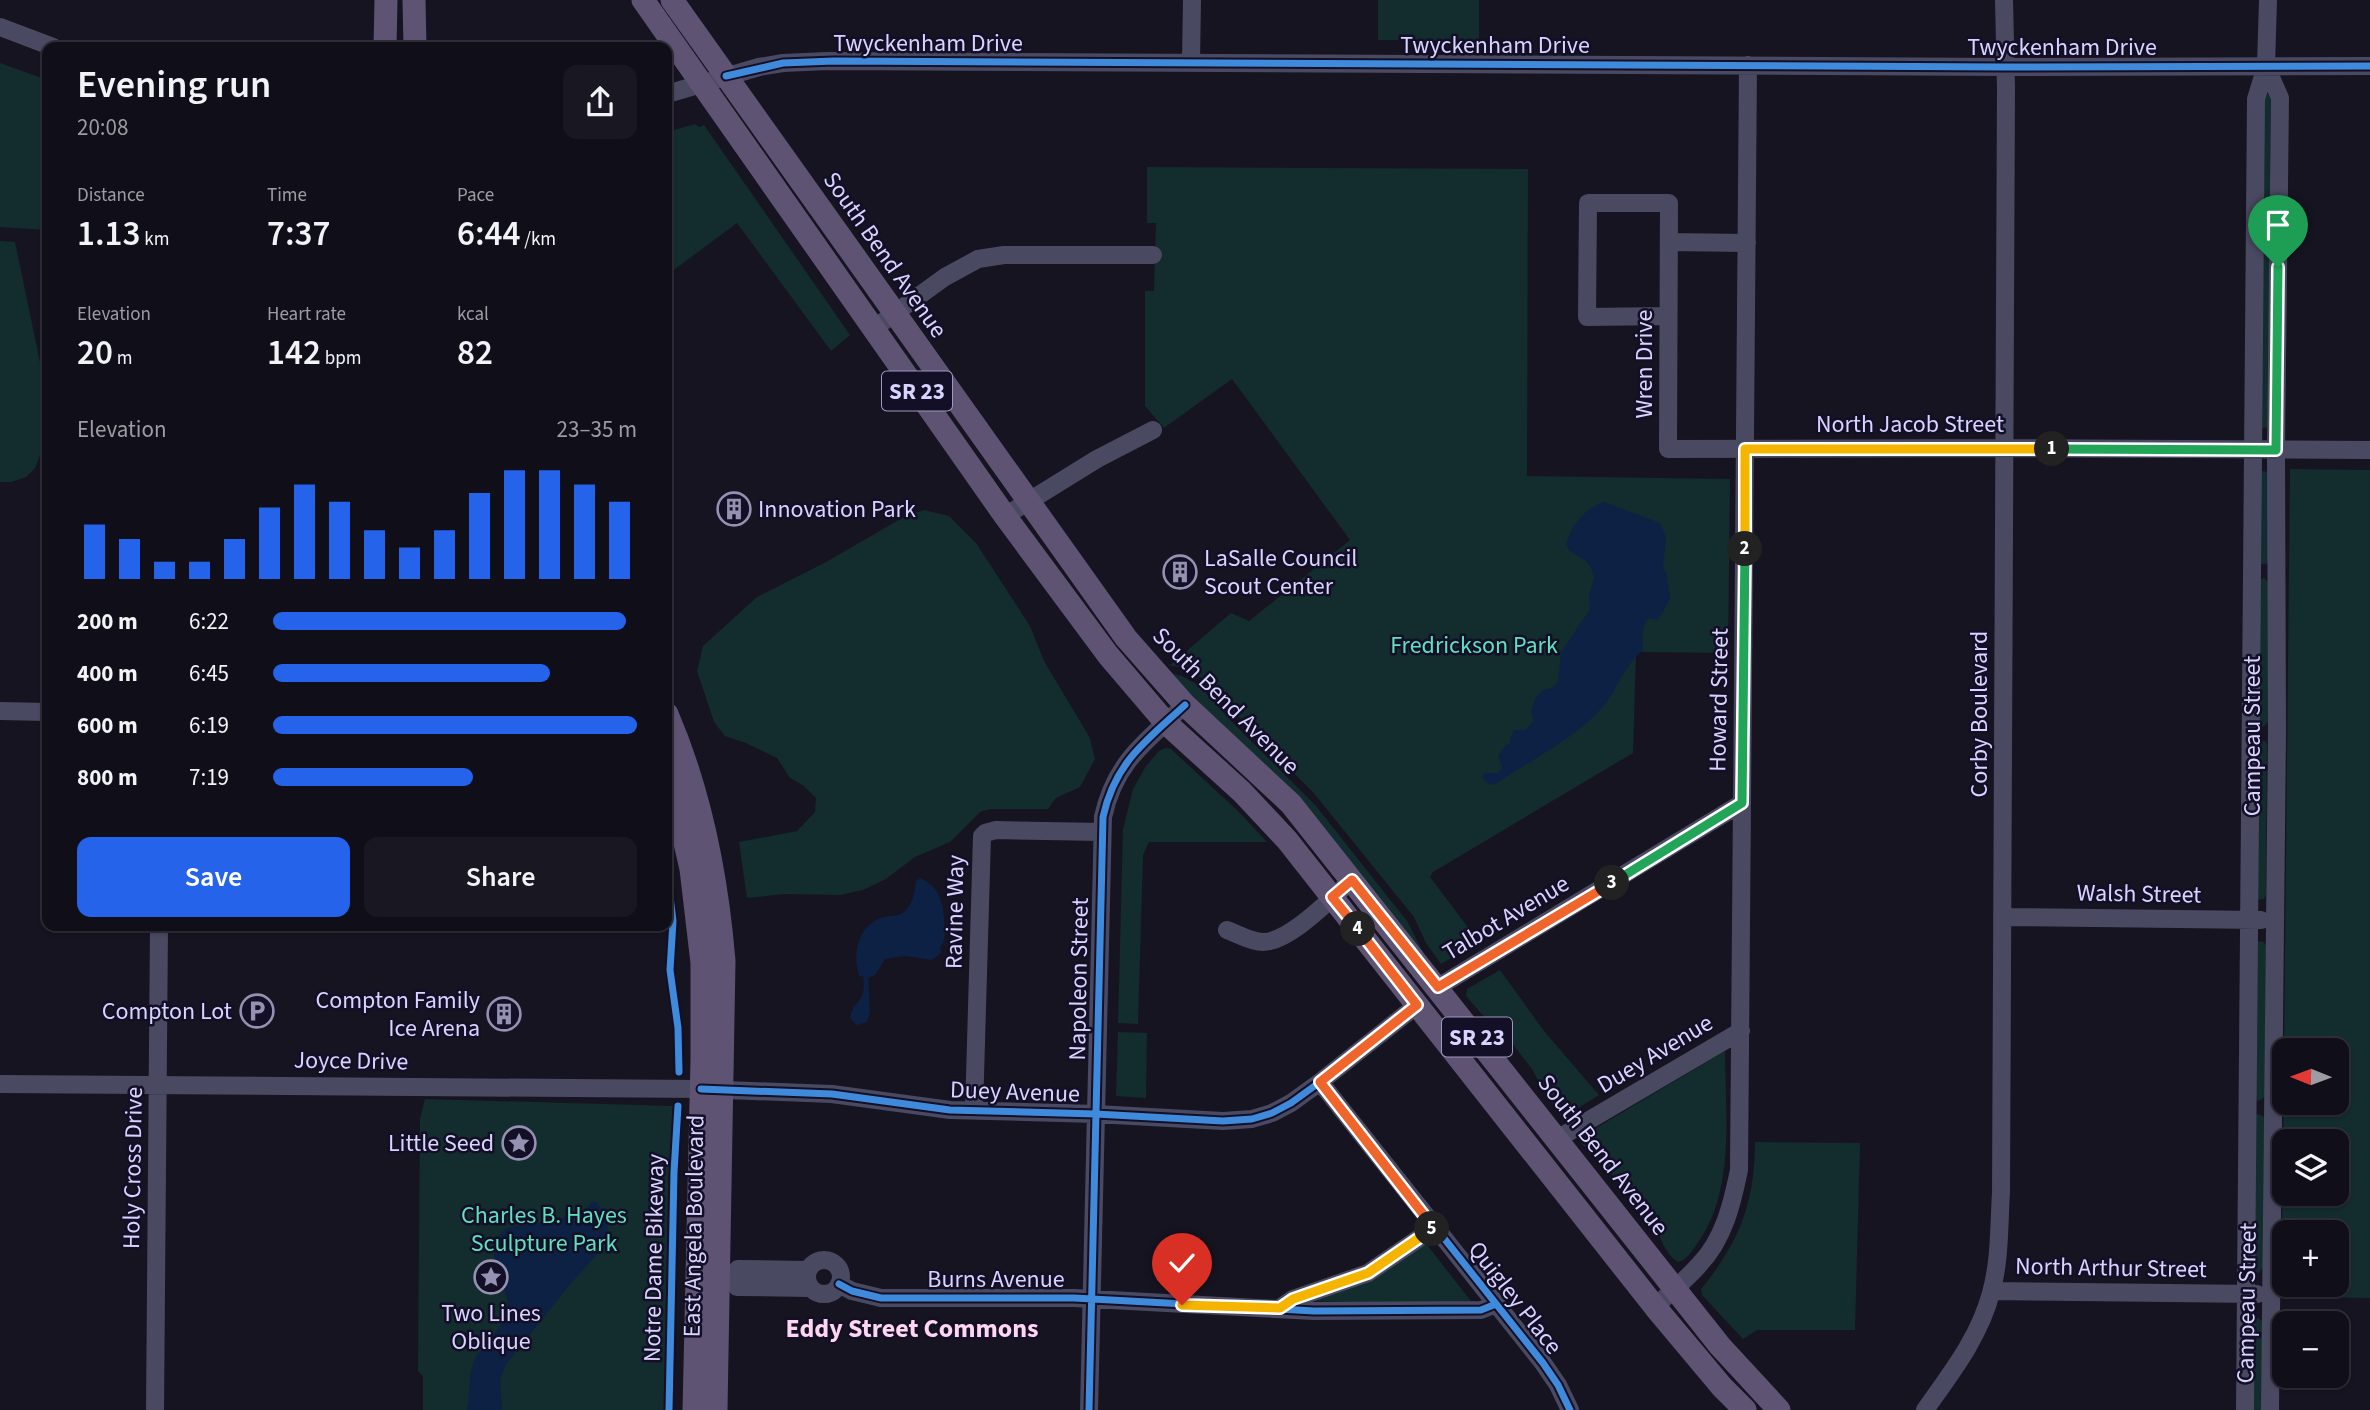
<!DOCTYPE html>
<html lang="en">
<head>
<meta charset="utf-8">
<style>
  body { margin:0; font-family:"Source Sans 3",sans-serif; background:#191822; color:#f1f3f6; height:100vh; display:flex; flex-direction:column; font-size:26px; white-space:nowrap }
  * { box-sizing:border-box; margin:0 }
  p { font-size:23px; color:#9c9ca2 }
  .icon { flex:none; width:38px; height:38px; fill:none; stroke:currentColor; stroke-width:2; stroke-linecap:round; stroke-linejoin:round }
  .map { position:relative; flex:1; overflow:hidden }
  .side { position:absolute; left:42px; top:42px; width:630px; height:889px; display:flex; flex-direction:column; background:#100f19; border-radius:14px; box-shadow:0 2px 5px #0004,0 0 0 2px #302f38 }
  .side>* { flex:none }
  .needle { width:46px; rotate:271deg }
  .tools { position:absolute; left:2272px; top:1038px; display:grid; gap:14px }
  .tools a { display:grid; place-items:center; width:77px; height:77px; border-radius:14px; background:#100f19; box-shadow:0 2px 5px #0004,0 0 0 2px #302f38; font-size:35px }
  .pin { position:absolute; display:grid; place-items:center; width:60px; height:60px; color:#fff; margin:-72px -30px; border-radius:50% 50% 50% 0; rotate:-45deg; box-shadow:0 0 7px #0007 }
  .pin .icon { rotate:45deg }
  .km { position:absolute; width:35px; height:35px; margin:-18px; border-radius:50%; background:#222; color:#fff; font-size:19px; line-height:35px; text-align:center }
  .round { display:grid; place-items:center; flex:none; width:74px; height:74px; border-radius:14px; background:#191822 }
  .headline { display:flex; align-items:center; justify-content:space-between; height:119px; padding:0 35px }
  h1 { font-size:38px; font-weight:600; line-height:52px }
  .figures { display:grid; grid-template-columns:repeat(3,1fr); gap:10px; height:119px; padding:7px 35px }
  .figures div { display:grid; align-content:center }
  .figures b { font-size:35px; font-weight:600 }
  .figures small { font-size:19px; font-weight:400 }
  .figures p { font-size:19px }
  .chart { height:196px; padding:14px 35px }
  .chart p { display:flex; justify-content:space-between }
  .chart svg { width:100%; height:126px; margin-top:7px; stroke:#2563eb; stroke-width:6 }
  .primary-button { display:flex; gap:14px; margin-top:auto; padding:14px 35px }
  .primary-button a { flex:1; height:80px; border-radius:14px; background:#2563eb; color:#fff; font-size:28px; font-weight:600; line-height:80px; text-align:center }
  .primary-button a+a { background:#191822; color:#f1f3f6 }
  ul { padding:0 35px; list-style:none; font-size:23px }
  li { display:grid; grid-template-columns:112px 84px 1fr; align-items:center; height:52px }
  li i { height:18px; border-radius:9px; background:#2563eb }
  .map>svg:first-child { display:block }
</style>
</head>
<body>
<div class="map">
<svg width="2370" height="1410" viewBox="0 0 2370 1410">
  <rect width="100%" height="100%" fill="#161421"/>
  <path fill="#132c2d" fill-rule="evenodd" d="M1378 0H1479V40H1378Z
    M0 63 47 80V230L0 227Z
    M2266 94 2271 95 2268 427 2261 429 2260 108Z
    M695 124 699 127 704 125 850 335 831 351 737 223 667 275V132Z
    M1147 167 1528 169 1527 476 1730 479 1728 653 1636 652 1633 753 1433 872 1430 877 1479 942 1441 964 1426 943 1414 917 1312 791 1244 723 1210 683 1190 671 1176 666H1169L1231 613 1249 621 1350 540 1232 379 1164 428 1145 406V291H1154L1156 223H1147Z
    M0 241 15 242 41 367V453L35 468 26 477 11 482H0Z
    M2290 469 2370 470V1298L2281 1297 2284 1086V1102H2336V1050H2284ZM2284 1141H2336V1194H2284ZM2284 1232H2336V1284H2284Z
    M2262 471 2268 472 2269 561 2266 564H2259V473Z
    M924 510 949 516 976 543 1030 626 1044 661 1090 738 1095 759 1080 787 1056 798 1048 809H990L980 812 950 842 915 857 886 879 863 890 840 895 784 894 747 898 739 842 797 831 815 812 816 798 804 786 790 778 777 758 746 743 725 736 714 722 697 671 703 646 757 597 826 562 904 517Z
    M2264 578 2268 582V722L2263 727 2257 725 2259 580Z
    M1171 673 1182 676 1201 687 1230 720 1316 806 1407 921 1424 954Z
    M2258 740 2265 741 2267 744 2266 895 2264 899 2257 900Z
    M1165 748 1171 749 1238 811 1267 842H1149L1143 855 1138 1024 1118 1023 1123 829 1133 789 1146 766 1159 751Z
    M2258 941 2264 942 2266 946 2265 1097 2259 1101 2254 1099 2256 943Z
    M1500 970 1544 1031 1599 1095 1564 1117 1561 1116 1544 1092 1532 1069 1504 1033 1486 1019 1466 996 1467 989Z
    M1118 1032 1147 1033 1146 1098 1116 1096Z
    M1725 1051C1725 1114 1736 1190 1697 1244 1691 1252 1687 1260 1678 1262 1665 1254 1661 1238 1654 1226 1636 1193 1606 1171 1582 1144L1586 1134Z
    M425 1099 673 1106 666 1410H423V1376L418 1371 420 1119Z
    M2257 1114 2263 1116 2264 1119 2263 1267 2259 1273 2254 1272V1116Z
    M1755 1142 1860 1143 1855 1330H1757L1743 1339 1702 1295 1701 1289C1739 1243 1755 1202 1755 1142Z
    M1424 1241 1474 1305 1312 1301Z
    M2256 1317 2263 1321 2262 1410H2250L2253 1318Z"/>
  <path fill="#0d2144" d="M1604 502 1660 523 1666 537 1663 567 1667 576 1670 599 1658 620 1649 618C1641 627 1642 638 1643 650 1623 666 1617 692 1600 710 1571 741 1529 761 1494 785 1487 784 1484 782 1482 775L1486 773H1499L1502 767 1498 756 1505 746 1510 743V738L1514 730H1526L1533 721 1531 710 1536 698 1543 690 1552 688 1558 682 1561 652 1589 611 1590 605 1589 596 1594 577 1591 568 1586 561 1570 551 1566 545C1571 525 1586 508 1604 502Z
    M920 878C938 886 943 900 944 919 944 929 947 939 940 947L941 953 932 960 905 956 885 959 875 975 868 978 870 1012 867 1022 857 1025 850 1018C853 998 867 1005 863 976H859C852 954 858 924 884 917 891 915 899 917 905 911 913 904 915 891 916 881Z
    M592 1202H597L601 1209 609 1214 606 1240 600 1251 572 1282 507 1363 500 1379 502 1410H467C471 1394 467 1374 476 1357 484 1343 508 1323 508 1308 508 1282 477 1250 507 1228 526 1224 584 1218 592 1202Z"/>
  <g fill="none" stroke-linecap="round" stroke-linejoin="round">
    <path stroke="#4a4962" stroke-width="18" d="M0 27 53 47
      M1191 63 1192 0
      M2266 66 2280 98 2276 450 2277 733 2270 1410
      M667 94 759 67 783 63 827 61 2005 67 2370 66
      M1669 242 1747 243
      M1668 316 1587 317 1588 203H1669L1668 449 2004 448 2370 450
      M873 329 945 277 978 259 1004 255H1153
      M1005 516 1097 459 1153 430
      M0 711 47 712
      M2002 917 2261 920
      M1227 930C1238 934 1251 942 1263 942 1290 942 1332 897 1352 880
      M1438 987 1742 803
      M1320 1082 1543 1363 1558 1385 1570 1410
      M0 1084 701 1089 832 1094 950 1110 1096 1114 1223 1121 1252 1119 1272 1113 1291 1103 1320 1082 1417 1005
      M974 1111 982 836 985 833 996 830 1102 832
      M1557 1139 1741 1031
      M807 1277a17 17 0 1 1 34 0a17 17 0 1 1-34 0Z
      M732 1278 737 1287 811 1288
      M732 1278 738 1269 808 1270
      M839 1284 852 1291 881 1298H1074L1314 1311 1481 1310 1496 1304
      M1992 1291 2257 1294
      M1655 1307C1669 1293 1686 1280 1699 1265 1724 1239 1732 1204 1739 1170L1748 65
      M1280 1308 1293 1299 1368 1273 1434 1228
      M155 1410 159 926
      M1089 1410 1103 817C1115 762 1146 741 1185 705
      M1925 1410C1951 1373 1979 1338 1991 1293 2000 1261 1999 1225 2001 1192L2006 88 2004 0
      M2245 1410 2256 99 2266 66 2268 0"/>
    <path stroke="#5e5373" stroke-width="23" d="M414 0 415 47
      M643 0 1005 516 1108 655 1166 723 1242 792 1287 840 1655 1307 1722 1387 1745 1410
      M672 0 1126 638 1185 705 1291 804 1720 1346 1779 1410
      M385 47 386 0
      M667 714C701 793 717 876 724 961L716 1410
      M667 774 676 804 691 869 702 963V1059L694 1410"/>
    <defs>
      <path id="cycleway" d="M726 76 783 63 834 61 2005 67 2370 66
        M667 872 673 921 670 970 678 1028 679 1072
        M1320 1082 1543 1363 1558 1385 1570 1410
        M701 1089 832 1094 950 1110 1096 1114 1223 1121 1252 1119 1272 1113 1291 1103 1320 1082 1417 1005
        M839 1284 852 1291 881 1298H1074L1314 1311 1481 1310 1496 1304
        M1280 1308 1293 1299 1368 1273 1434 1228
        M669 1410 674 1172 678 1106
        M1089 1410 1103 817C1115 762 1146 741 1185 705"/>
    </defs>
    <use href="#cycleway" stroke="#130f26" stroke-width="11"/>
    <use href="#cycleway" stroke="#408adc" stroke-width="7"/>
  </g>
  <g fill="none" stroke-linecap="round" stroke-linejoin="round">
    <defs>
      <path id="split-1" d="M2052 449 2276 450 2278 267"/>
      <path id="split-2" d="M1745 549V449H2052"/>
      <path id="split-3" d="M1612 883 1742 803 1745 549"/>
      <path id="split-4" d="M1358 929 1332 897 1352 880 1438 987 1612 883"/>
      <path id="split-5" d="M1358 929 1417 1005 1320 1082 1434 1228 1432 1229"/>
      <path id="split-6" d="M1182 1305 1280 1308 1293 1299 1368 1273 1432 1229"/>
    </defs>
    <use href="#split-1" stroke="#fff" stroke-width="14"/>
    <use href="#split-2" stroke="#fff" stroke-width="14"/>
    <use href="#split-3" stroke="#fff" stroke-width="14"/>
    <use href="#split-4" stroke="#fff" stroke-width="14"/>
    <use href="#split-5" stroke="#fff" stroke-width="14"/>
    <use href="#split-6" stroke="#fff" stroke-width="14"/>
    <use href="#split-1" stroke="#22a559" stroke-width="9"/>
    <use href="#split-2" stroke="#f5b400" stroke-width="9"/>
    <use href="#split-3" stroke="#22a559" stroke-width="9"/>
    <use href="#split-4" stroke="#f0652b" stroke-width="9"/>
    <use href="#split-5" stroke="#f0652b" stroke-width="9"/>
    <use href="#split-6" stroke="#f5b400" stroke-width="9"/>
  </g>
  <defs>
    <symbol id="building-ring" viewBox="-11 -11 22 22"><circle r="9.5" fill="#130f26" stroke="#9591b1" stroke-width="1.5"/><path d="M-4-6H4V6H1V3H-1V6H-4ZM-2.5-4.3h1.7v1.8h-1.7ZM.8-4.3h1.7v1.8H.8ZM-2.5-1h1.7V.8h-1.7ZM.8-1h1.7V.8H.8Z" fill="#9591b1"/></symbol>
    <symbol id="parking-ring" viewBox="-11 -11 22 22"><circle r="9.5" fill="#130f26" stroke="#9591b1" stroke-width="1.5"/><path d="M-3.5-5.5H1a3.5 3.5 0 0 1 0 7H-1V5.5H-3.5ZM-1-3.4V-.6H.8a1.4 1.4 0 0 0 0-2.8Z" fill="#9591b1"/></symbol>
    <symbol id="sight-ring" viewBox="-11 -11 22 22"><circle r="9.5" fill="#130f26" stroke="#9591b1" stroke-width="1.5"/><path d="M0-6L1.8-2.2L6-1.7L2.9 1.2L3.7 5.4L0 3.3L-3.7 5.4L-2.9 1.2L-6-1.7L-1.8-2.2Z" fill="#9591b1"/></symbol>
  </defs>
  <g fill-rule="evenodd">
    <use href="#building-ring" x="715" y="490" width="38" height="38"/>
    <use href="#building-ring" x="1161" y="553" width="38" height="38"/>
    <use href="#parking-ring" x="238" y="992" width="38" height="38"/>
    <use href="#building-ring" x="485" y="995" width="38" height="38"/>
    <use href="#sight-ring" x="500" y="1124" width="38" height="38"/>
    <use href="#sight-ring" x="472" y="1258" width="38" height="38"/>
  </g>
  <g text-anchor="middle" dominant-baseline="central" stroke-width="5" stroke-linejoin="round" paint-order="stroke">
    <g fill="#130f26" stroke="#9e99be" stroke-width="2">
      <rect x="882" y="371.5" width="70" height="39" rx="5"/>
      <rect x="1442" y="1017.5" width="70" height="39" rx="5"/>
    </g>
    <g font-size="23" font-weight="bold" fill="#d9d4ff">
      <text x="917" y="391">SR 23</text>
      <text x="1477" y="1037">SR 23</text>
    </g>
    <g font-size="24" fill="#d9d4ff" stroke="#130f26">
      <text x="928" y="43">Twyckenham Drive</text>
      <text x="1495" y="45">Twyckenham Drive</text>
      <text x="2062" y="47">Twyckenham Drive</text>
      <text transform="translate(885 255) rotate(55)">South Bend Avenue</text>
      <text transform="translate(1644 364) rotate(-90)">Wren Drive</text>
      <text x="1910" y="424">North Jacob Street</text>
      <text transform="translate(1719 700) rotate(-89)">Howard Street</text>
      <text transform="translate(1226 701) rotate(45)">South Bend Avenue</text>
      <text transform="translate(1979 714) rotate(-90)">Corby Boulevard</text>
      <text transform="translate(2252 736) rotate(-90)">Campeau Street</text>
      <text transform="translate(2139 894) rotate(1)">Walsh Street</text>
      <text transform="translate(955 912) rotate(-89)">Ravine Way</text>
      <text transform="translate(1506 918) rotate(-31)">Talbot Avenue</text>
      <text transform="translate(1079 979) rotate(-89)">Napoleon Street</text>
      <text transform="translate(1655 1054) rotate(-31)">Duey Avenue</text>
      <text transform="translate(351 1061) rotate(1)">Joyce Drive</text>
      <text transform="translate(1015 1092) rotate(2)">Duey Avenue</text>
      <text transform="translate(1603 1155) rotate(52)">South Bend Avenue</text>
      <text transform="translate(133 1168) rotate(-89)">Holy Cross Drive</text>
      <text transform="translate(694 1226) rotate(-89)">East Angela Boulevard</text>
      <text transform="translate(654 1258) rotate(-89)">Notre Dame Bikeway</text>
      <text transform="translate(2111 1268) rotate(1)">North Arthur Street</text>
      <text x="996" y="1279">Burns Avenue</text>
      <text transform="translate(1515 1298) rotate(52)">Quigley Place</text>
      <text transform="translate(2247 1303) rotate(-89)">Campeau Street</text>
    </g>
    <g font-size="24" fill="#d9d4ff" stroke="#130f26" text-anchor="end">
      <text x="758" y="509" text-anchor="start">Innovation Park</text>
      <text x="1204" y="558" text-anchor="start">LaSalle Council<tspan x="1204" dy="28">Scout Center</tspan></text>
      <text x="480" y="1000">Compton Family<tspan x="480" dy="28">Ice Arena</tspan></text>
      <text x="232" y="1011">Compton Lot</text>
      <text x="494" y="1143">Little Seed</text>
      <text x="491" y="1313" text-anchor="middle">Two Lines<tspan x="491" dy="28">Oblique</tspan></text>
    </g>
    <g font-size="24" fill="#5fe0c0" stroke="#130f26">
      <text x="1474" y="645">Fredrickson Park</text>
      <text x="544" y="1215">Charles B. Hayes<tspan x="544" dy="28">Sculpture Park</tspan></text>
    </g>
    <g font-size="26" font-weight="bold" fill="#ffd6f0" stroke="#130f26">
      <text x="912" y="1328">Eddy Street Commons</text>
    </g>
  </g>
</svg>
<div class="tools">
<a><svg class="needle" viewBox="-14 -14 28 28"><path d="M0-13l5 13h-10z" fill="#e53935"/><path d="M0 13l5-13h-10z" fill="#9c9ca2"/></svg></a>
<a><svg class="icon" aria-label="layers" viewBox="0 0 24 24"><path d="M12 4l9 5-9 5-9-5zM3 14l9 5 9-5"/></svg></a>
<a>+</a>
<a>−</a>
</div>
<div class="pin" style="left:2278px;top:267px;background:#1e9e55"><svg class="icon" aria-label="arrive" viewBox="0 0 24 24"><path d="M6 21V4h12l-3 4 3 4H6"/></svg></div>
<div class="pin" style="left:1182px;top:1305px;background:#d93025"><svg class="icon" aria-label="check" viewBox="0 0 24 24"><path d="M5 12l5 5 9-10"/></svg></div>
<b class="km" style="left:2052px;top:449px">1</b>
<b class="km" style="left:1745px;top:549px">2</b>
<b class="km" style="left:1612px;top:883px">3</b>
<b class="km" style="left:1358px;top:929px">4</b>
<b class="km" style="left:1432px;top:1229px">5</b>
<section class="side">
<div class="headline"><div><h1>Evening run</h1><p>20:08</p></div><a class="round"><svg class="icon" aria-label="share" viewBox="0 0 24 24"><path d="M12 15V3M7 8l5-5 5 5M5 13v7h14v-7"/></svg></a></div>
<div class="figures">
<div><p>Distance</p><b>1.13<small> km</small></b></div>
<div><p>Time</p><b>7:37</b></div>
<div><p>Pace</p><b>6:44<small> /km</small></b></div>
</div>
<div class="figures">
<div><p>Elevation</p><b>20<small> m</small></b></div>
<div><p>Heart rate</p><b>142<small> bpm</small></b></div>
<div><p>kcal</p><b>82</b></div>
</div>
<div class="chart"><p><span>Elevation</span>23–35 m</p>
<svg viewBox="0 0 160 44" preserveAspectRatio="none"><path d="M5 44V25M15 44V30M25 44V38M35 44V38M45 44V30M55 44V19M65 44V11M75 44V17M85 44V27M95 44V33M105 44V27M115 44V14M125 44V6M135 44V6M145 44V11M155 44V17"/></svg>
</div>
<ul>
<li><b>200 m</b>6:22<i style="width:97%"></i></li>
<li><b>400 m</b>6:45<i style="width:76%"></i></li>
<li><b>600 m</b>6:19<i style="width:100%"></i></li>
<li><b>800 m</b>7:19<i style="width:55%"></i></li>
</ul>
<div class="primary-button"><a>Save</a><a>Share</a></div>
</section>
</div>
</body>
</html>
